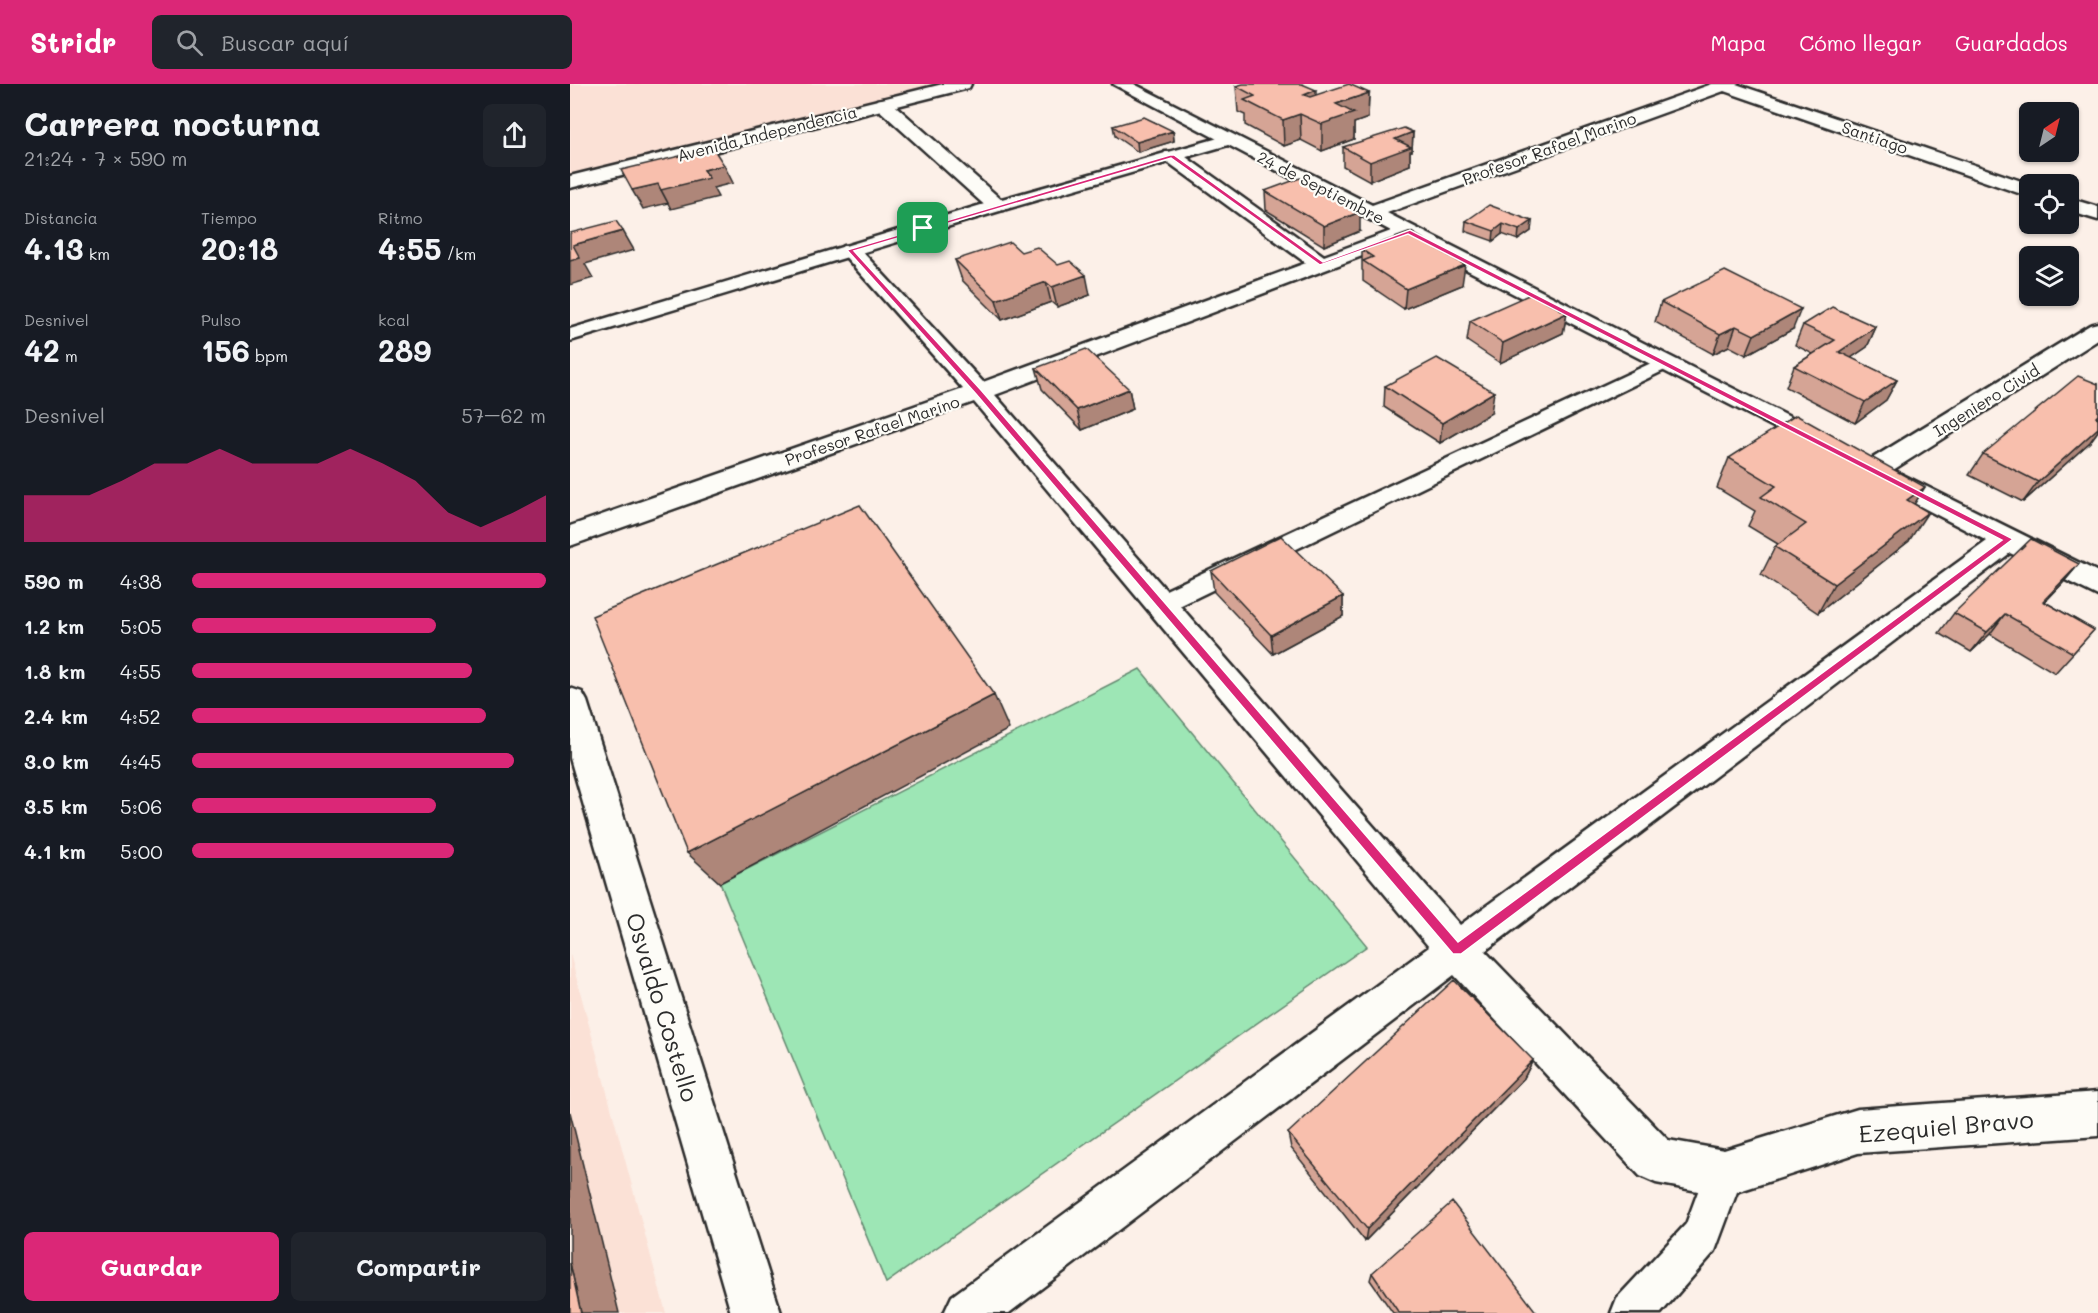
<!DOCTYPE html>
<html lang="es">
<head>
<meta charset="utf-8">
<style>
  body { margin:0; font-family:Mali,sans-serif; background:#20242c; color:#f1f3f6; height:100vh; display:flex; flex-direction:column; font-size:22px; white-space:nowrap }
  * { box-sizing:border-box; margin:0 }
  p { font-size:20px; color:#9ea1a6 }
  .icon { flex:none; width:33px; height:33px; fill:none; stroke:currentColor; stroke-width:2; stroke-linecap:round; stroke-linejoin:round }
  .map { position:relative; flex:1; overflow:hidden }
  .drawer { display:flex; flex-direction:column; background:#171b24; width:570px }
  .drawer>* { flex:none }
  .needle { width:39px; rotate:35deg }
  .fabs { position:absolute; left:1449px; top:18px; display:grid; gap:12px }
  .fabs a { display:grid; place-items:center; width:60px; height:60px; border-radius:9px; background:#171b24; box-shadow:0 2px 4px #0004; font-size:30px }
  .pin { position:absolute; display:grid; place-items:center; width:51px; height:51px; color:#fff; margin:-26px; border-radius:12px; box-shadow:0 3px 9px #0006 }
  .round { display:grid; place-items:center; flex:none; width:63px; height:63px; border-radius:9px; background:#20242c }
  .head { display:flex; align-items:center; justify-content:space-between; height:102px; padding:0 24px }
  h1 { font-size:33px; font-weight:700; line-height:45px }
  .metrics { display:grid; grid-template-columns:repeat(3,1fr); gap:9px; height:102px; padding:6px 24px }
  .metrics div { display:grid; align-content:center }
  .metrics b { font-size:30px; font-weight:700 }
  .metrics small { font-size:16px; font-weight:400 }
  .metrics p { font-size:16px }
  .chart { height:168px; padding:12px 24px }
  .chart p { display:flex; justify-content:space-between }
  .chart svg { width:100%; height:108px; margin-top:6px; fill:#db2777; opacity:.7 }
  .cta { display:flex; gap:12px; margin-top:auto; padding:12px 24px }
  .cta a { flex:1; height:69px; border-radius:9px; background:#db2777; color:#fff; font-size:24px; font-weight:700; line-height:69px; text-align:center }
  .cta a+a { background:#20242c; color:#f1f3f6 }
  ul { padding:0 24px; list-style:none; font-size:20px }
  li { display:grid; grid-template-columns:96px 72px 1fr; align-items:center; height:45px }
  li i { height:15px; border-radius:8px; background:#db2777 }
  header { display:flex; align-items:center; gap:36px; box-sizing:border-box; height:84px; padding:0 30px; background:#db2777; color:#fff }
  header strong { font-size:28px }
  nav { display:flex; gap:33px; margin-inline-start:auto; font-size:21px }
  .search { width:420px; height:54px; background:#20242c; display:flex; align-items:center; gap:15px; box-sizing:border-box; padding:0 21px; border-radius:9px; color:#9ea1a6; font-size:22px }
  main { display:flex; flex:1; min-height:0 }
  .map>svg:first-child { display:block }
</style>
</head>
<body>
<header>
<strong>Stridr</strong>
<div class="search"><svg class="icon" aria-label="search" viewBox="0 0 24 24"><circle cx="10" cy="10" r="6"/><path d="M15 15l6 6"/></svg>Buscar aquí</div>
<nav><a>Mapa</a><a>Cómo llegar</a><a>Guardados</a></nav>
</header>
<main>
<section class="drawer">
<div class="head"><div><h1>Carrera nocturna</h1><p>21:24 · 7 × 590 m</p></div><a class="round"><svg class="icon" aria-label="share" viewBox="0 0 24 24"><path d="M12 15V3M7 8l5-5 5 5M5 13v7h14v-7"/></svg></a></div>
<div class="metrics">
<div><p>Distancia</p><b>4.13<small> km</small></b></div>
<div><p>Tiempo</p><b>20:18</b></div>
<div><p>Ritmo</p><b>4:55<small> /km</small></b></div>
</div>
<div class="metrics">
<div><p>Desnivel</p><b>42<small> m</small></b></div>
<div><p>Pulso</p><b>156<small> bpm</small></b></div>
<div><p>kcal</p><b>289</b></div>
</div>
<div class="chart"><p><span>Desnivel</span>57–62 m</p>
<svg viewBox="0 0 160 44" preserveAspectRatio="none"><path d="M0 44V25L10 25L20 25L30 19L40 12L50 12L60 6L70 12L80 12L90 12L100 6L110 12L120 19L130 32L140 38L150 32L160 25V44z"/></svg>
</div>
<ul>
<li><b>590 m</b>4:38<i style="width:100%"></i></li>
<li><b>1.2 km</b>5:05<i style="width:69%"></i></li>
<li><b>1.8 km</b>4:55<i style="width:79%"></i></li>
<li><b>2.4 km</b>4:52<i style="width:83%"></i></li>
<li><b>3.0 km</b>4:45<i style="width:91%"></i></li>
<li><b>3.5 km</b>5:06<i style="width:69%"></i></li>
<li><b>4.1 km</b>5:00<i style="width:74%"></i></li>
</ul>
<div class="cta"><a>Guardar</a><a>Compartir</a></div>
</section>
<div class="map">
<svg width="1528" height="1229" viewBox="0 0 1528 1229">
  <rect width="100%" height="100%" fill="#fcf0e8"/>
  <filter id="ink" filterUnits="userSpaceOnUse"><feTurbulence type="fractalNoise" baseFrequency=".0167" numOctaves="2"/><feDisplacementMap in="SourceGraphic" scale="12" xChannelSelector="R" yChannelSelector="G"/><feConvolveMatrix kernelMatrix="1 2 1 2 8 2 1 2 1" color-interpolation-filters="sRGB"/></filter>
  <g filter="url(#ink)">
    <path fill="#fbe1d6" d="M0 0H368L0 92Z
      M0 870 96 1229H0Z"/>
    <path fill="#9de6b5" stroke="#648870" stroke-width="1.5" d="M570 585 797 862 316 1199 150 799Z"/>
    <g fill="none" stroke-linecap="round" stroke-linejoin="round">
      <defs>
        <path id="lane" d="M659 51 667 56 665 59 433 126 0 257V245L421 118Z
          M1094 273 1101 275 1104 279 1101 283 599 527 590 530 581 527 577 520 581 513Z
          M1154 1069 1168 1075 1174 1089 1145 1167 1091 1229H1041L1047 1214 1116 1140 1140 1075Z"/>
        <path id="street" d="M543 0H564L802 121 1142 0H1166L1460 100V113L1154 7 817 129 1263 355 1267 361 1263 367 1254 369 837 155 425 311 890 841 1417 457 1300 396 1290 386 1293 380 1520 241 1528 239V256L1323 386 1528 488V512L1440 469 915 867 1098 1056 1154 1066 1288 1025 1528 1008V1052L1288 1069 1154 1112 1086 1099 1070 1092 884 891 439 1229H374L382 1212 859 863 404 318 0 462V442L393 305 273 170 269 166 273 162H287L413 298 736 179 595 76 593 72 595 68H609L754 172 821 147Z
          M313 15 319 16 434 118 437 122 434 126H420L307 24 304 20 307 16Z
          M1498 114 1528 123V136L1498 127Z
          M0 604 12 608 17 617 211 1229H161L0 674Z"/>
        <path id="secondary" d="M373 0H401L399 4 0 104V92Z"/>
      </defs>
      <use href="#lane" stroke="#2b2b2b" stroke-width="5"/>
      <use href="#street" stroke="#2b2b2b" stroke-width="5"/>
      <use href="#secondary" stroke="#2b2b2b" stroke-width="5"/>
      <use href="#lane" fill="#fdfcf7" fill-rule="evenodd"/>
      <use href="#street" fill="#fdfcf7" fill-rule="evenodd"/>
      <use href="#secondary" fill="#fdfcf7" fill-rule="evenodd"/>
    </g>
    <path fill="#d5a495" stroke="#2b2b2b" stroke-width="1.5" d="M666 2 746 11 799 9 798 34 784 39V55L752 67 731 56 714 62 675 41V31L668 28Z
      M543 42 603 47 604 57 568 68 545 52Z
      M843 48 842 67H840V81L800 97 773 82V63Z
      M695 107 790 147 754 162 696 126Z
      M896 137H962L961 147 948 156 932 150 923 157 895 147Z
      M792 166 892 201 834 225 793 197V187L792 186Z
      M451 168 520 211 487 223 481 218 432 236 392 196 385 176Z
      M1091 218 1223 245 1176 271 1159 262 1143 270 1085 238Z
      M997 229 993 249 930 279 897 257 900 237Z
      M1233 241 1306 243 1297 263 1281 274 1327 296 1316 316 1285 339 1216 303 1224 282 1243 270 1225 261Z
      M466 284 559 305 563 325 512 346 472 305Z
      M1528 300V347L1520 358 1453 418 1399 391 1413 370Z
      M815 302 921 329 870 359 814 323Z
      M1159 374 1344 420 1339 457 1248 529 1191 491 1205 463 1208 460 1178 442 1185 427 1147 404Z
      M1509 480 1492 500 1475 518 1524 546 1485 589 1420 550 1401 568 1369 549 1384 529Z
      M641 487 773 512V532L703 570 644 508Z
      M963 976 954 994 795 1157 721 1064 718 1049Z
      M802 1189 967 1229H823L800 1196Z"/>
    <path fill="#ae8679" stroke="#2b2b2b" stroke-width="1.5" d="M746 6V32L734 11Z
      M799 9 798 34 784 39V55L752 67V40L766 20Z
      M730 30 731 56 714 62 713 36Z
      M603 47 604 57 568 68 567 58Z
      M843 48 842 67H840V81L800 97V78L825 55Z
      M154 81 163 99 143 104 148 113 101 125 91 106 133 86Z
      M88 100 98 119 73 125 62 106Z
      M790 128V147L754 162V142Z
      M962 137 961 147 948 156 949 146Z
      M933 140 932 150 923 157 924 147Z
      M53 147 64 166 15 180 23 194 0 201V177L3 161Z
      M895 181 892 201 834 225 836 205Z
      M516 191 520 211 487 223 482 203Z
      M476 198 481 218 432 236 426 216Z
      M1231 225 1223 245 1176 271 1184 251Z
      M997 229 993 249 930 279 933 259Z
      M1166 242 1159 262 1143 270 1150 250Z
      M1306 243 1297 263 1260 288 1269 268Z
      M1327 296 1316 316 1285 339 1295 318Z
      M559 305 563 325 512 346 507 326Z
      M924 308 921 329 870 359 872 339Z
      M1528 344V347L1520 358 1453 418 1468 398Z
      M1355 403 1337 432V416Z
      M1358 428 1339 457 1248 529 1264 500Z
      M1509 480 1492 500 1456 537 1473 517Z
      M773 512V532L703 570 701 551Z
      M1435 530 1420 550 1401 568 1417 548Z
      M424 611 439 645 150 799 117 769Z
      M963 976 954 994 795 1157 797 1145Z
      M0 1028 49 1229H11L0 1179Z"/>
    <path fill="#f8bfad" stroke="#2b2b2b" stroke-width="1.5" d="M673 0H732L746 6 734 11 740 13 779 0 799 9 766 20 784 29 752 40 730 30 713 36 674 16 685 12 666 2Z
      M574 33 603 47 567 58 543 42Z
      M834 44 843 48 825 55 841 63 800 78 773 63Z
      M143 64 154 81 133 86 139 94 91 106 88 100 62 106 51 86Z
      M730 94 790 128 754 142 695 107Z
      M919 121 962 137 949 146 933 140 924 147 896 137Z
      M46 137 53 147 3 161 10 174 0 177V149Z
      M841 148 895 181 836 205 793 177 803 173 792 166Z
      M440 158 451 168 467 163 488 181 500 177 516 191 482 203 476 198 426 216 385 176Z
      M1155 187 1231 225 1184 251 1166 242 1150 250 1091 218Z
      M963 209 997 229 933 259 900 237Z
      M1262 223 1306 243 1269 268 1327 296 1295 318 1224 282 1265 256 1233 241Z
      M516 265 559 305 507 326 466 284Z
      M867 274 924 308 872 339 815 302Z
      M1508 292 1528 300V331L1526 333 1528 334V344L1468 398 1413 370Z
      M1226 331 1355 403 1337 416 1358 428 1264 500 1205 463 1236 440 1191 413 1206 402 1159 374Z
      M290 421 424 611 117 769 22 532Z
      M711 452 773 512 701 551 641 487Z
      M1461 455 1509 480 1473 517 1524 546 1503 569 1435 530 1417 548 1384 529Z
      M884 896 963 976 797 1145 718 1049Z
      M882 1118 967 1229H829L802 1189Z
      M0 1179 11 1229H0Z"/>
  </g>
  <path fill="#db2777" stroke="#fff" stroke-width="1.5" fill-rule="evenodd" d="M600 71H604L753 178 840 146 1443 455 891 870H883L406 310 277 166ZM601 74 750 181 838 150 1432 456 888 858 411 306 284 167Z"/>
  <g text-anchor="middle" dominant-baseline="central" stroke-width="4.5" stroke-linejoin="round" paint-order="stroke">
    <g font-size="16" fill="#2b2b2b" stroke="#fdfcf7">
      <text transform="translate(197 49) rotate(-14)">Avenida Independencia</text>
      <text transform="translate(1305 53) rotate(19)">Santiago</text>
      <text transform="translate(979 64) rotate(-20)">Profesor Rafael Marino</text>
      <text transform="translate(751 103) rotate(27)">24 de Septiembre</text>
      <text transform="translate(1416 316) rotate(-32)">Ingeniero Civid</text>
      <text transform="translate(302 346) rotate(-19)">Profesor Rafael Marino</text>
    </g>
    <g font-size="24" fill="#2b2b2b" stroke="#fdfcf7">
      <text transform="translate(93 923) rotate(73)">Osvaldo Costello</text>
      <text transform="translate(1376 1042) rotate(-5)">Ezequiel Bravo</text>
    </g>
  </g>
</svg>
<div class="fabs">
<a><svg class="needle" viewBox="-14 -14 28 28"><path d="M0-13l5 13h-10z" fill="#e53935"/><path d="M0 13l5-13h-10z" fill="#9ea1a6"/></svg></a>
<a><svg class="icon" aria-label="locate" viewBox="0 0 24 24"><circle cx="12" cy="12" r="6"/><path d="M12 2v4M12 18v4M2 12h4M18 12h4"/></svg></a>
<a><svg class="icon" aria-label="layers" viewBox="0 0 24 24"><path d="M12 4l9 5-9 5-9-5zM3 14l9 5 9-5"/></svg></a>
</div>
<div class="pin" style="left:353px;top:144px;background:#1e9e55"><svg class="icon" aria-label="arrive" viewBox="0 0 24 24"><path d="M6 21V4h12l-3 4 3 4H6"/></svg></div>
</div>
</main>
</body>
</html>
